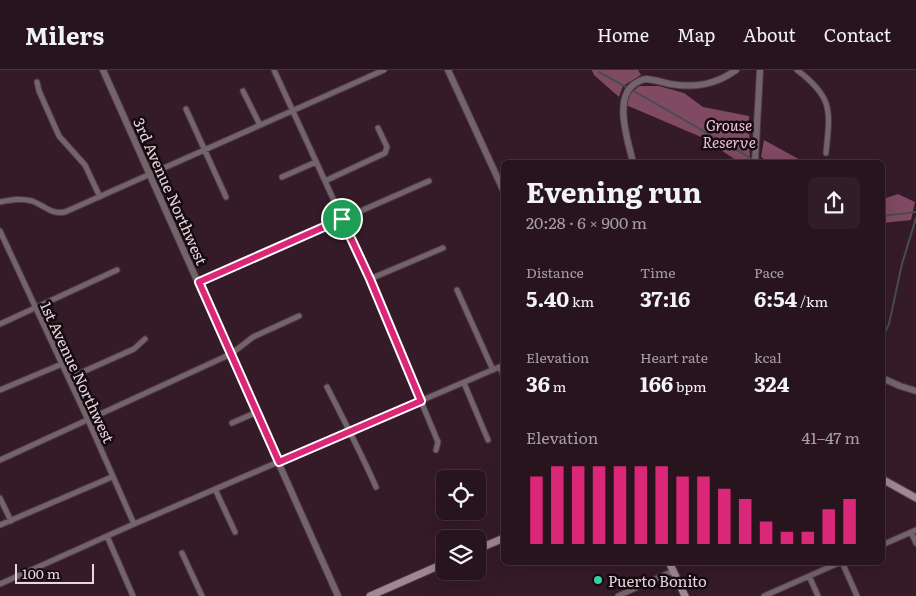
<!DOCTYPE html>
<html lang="en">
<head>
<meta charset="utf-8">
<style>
  body { margin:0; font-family:Literata,serif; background:#301d26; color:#f1f3f6; height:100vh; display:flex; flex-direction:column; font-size:19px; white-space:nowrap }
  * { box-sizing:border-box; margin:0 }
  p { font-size:16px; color:#a59ea4 }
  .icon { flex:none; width:28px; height:28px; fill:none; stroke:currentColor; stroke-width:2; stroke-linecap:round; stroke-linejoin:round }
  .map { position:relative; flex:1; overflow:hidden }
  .details { position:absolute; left:501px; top:90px; width:384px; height:405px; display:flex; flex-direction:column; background:#28141d; border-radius:8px; box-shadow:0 5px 20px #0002,0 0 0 1px #44333b }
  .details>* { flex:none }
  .buttons { position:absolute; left:436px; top:400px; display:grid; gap:10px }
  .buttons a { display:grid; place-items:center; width:50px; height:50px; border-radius:8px; background:#28141d; box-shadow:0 5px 20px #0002,0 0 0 1px #44333b; font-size:25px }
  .scale { position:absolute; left:15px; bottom:12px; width:79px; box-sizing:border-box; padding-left:5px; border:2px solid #e8d6dd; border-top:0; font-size:14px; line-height:18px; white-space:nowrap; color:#e8d6dd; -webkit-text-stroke:4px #150a0f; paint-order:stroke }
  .pin { position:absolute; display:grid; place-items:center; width:42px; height:42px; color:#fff; margin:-21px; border:2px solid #fff; border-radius:50%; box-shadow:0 1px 5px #0007 }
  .round { display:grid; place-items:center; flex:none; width:52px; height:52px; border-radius:8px; background:#301d26 }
  .summary { display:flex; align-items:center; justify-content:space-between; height:85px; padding:0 25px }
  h1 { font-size:28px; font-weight:700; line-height:38px }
  .figures { display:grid; grid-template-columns:repeat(3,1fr); gap:8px; height:85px; padding:5px 25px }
  .figures div { display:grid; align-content:center }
  .figures b { font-size:21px; font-weight:700 }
  .figures small { font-size:14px; font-weight:400 }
  .figures p { font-size:14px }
  .chart { height:140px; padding:10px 25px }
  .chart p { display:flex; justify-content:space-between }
  .chart svg { width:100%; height:90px; margin-top:5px; stroke:#db2777; stroke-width:6 }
  header { display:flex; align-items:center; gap:30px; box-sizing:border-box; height:70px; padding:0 25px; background:#28141d; border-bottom:1px solid #44333b }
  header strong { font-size:24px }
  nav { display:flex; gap:28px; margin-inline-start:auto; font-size:18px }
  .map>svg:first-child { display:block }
</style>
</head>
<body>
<header>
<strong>Milers</strong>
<nav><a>Home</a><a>Map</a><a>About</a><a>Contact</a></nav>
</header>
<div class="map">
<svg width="916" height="526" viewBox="0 0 916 526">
  <rect width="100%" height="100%" fill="#351b27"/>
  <path fill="#7f4a62" d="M592 0H638L641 5 623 16 619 27 594 5Z
    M639 16H659L684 23 703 37 749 46 750 92H739L701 67 626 35 630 24Z
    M764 70 804 92H769L761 87Z
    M898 124 915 132 911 150 883 153V129Z"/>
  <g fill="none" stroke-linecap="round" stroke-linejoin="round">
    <path stroke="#464e4b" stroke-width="2" d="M599 2 628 18
      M632 20 754 90
      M882 146 916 142
      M882 268 889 254 902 194 916 148"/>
    <defs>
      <path id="minor" d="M274 0 370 209 438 372 436 380
        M797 0C834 28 830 41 826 83
        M37 12 39 21 59 66 85 95 100 127
        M243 21 260 55
        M186 39 226 127
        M282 107 316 92
        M325 111 385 83 387 77 378 58
        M0 132C11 130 21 128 32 131 44 135 51 145 65 142L384 0
        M0 161 88 350 134 454
        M370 209 443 178
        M199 212 429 111
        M457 220 493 300
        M0 254 117 200
        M500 297 504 307
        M69 308 134 279 145 269
        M464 313 488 370
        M327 317C344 350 361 383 376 417
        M0 320 62 294
        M232 353 257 342
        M0 390 231 284 253 267 299 246
        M215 419 235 462
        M0 428 11 451
        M0 455 112 407
        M911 462 916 473
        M107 466 133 526
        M882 475 916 460
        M182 483 202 526
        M842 492 857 526
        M809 506 818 526
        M0 514 134 454 504 295
        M618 526 673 501
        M764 526 841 492"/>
      <path id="tertiary" d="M103 0 338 526
        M448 0 504 122
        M633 92C628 72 614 30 633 15 637 12 642 9 647 9 654 10 663 12 670 14 695 18 715 15 736 0
        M755 92 760 0
        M882 308 900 316 916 321"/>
      <path id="secondary" d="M882 409 916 428
        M478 479 504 468
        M669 492 685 526
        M370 526 445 493"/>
    </defs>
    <use href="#minor" stroke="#523944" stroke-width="7"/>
    <use href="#tertiary" stroke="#523944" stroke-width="8"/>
    <use href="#secondary" stroke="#523944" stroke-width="9"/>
    <use href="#minor" stroke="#72646a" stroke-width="5"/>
    <use href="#tertiary" stroke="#72646a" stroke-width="6"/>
    <use href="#secondary" stroke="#9f8891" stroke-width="7"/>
  </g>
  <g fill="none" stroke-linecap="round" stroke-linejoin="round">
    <defs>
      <path id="route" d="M342 149 370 209 421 331 279 392 199 212Z"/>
    </defs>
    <use href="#route" stroke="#fff" stroke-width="10"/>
    <use href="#route" stroke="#db2777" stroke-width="6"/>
  </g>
  <circle fill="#35d4a7" stroke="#150a0f" stroke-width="2" cx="598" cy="510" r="5"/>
  <g text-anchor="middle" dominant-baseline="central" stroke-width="5" stroke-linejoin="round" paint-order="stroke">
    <g font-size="15" font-style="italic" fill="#f5c1d6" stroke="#150a0f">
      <text x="729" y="54">Grouse<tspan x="729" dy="17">Reserve</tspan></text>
    </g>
    <g font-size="15" fill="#e8d6dd" stroke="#150a0f">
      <text transform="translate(171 121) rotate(66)">3rd Avenue Northwest</text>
      <text transform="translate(78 302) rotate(65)">1st Avenue Northwest</text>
    </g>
    <g font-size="15" fill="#e8d6dd" stroke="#150a0f" text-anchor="start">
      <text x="608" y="510">Puerto Bonito</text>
    </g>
  </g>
</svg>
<div class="buttons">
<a><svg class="icon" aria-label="locate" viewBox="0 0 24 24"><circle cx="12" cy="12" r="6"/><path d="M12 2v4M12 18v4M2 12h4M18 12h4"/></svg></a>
<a><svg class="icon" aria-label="layers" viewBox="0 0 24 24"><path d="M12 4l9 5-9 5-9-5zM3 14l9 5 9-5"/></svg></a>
</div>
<div class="scale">100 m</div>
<div class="pin" style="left:342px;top:149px;background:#1e9e55"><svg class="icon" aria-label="arrive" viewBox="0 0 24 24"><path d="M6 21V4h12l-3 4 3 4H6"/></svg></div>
<section class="details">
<div class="summary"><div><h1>Evening run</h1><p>20:28 · 6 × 900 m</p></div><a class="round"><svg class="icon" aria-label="share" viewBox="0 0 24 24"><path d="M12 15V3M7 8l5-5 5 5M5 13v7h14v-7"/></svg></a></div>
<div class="figures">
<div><p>Distance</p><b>5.40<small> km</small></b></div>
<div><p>Time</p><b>37:16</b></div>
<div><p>Pace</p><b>6:54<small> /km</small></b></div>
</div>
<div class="figures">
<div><p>Elevation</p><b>36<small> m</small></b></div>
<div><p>Heart rate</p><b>166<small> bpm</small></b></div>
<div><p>kcal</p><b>324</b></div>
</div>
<div class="chart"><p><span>Elevation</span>41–47 m</p>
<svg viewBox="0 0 160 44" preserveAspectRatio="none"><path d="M5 44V11M15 44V6M25 44V6M35 44V6M45 44V6M55 44V6M65 44V6M75 44V11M85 44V11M95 44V17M105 44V22M115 44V33M125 44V38M135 44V38M145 44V27M155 44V22"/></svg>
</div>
</section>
</div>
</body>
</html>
